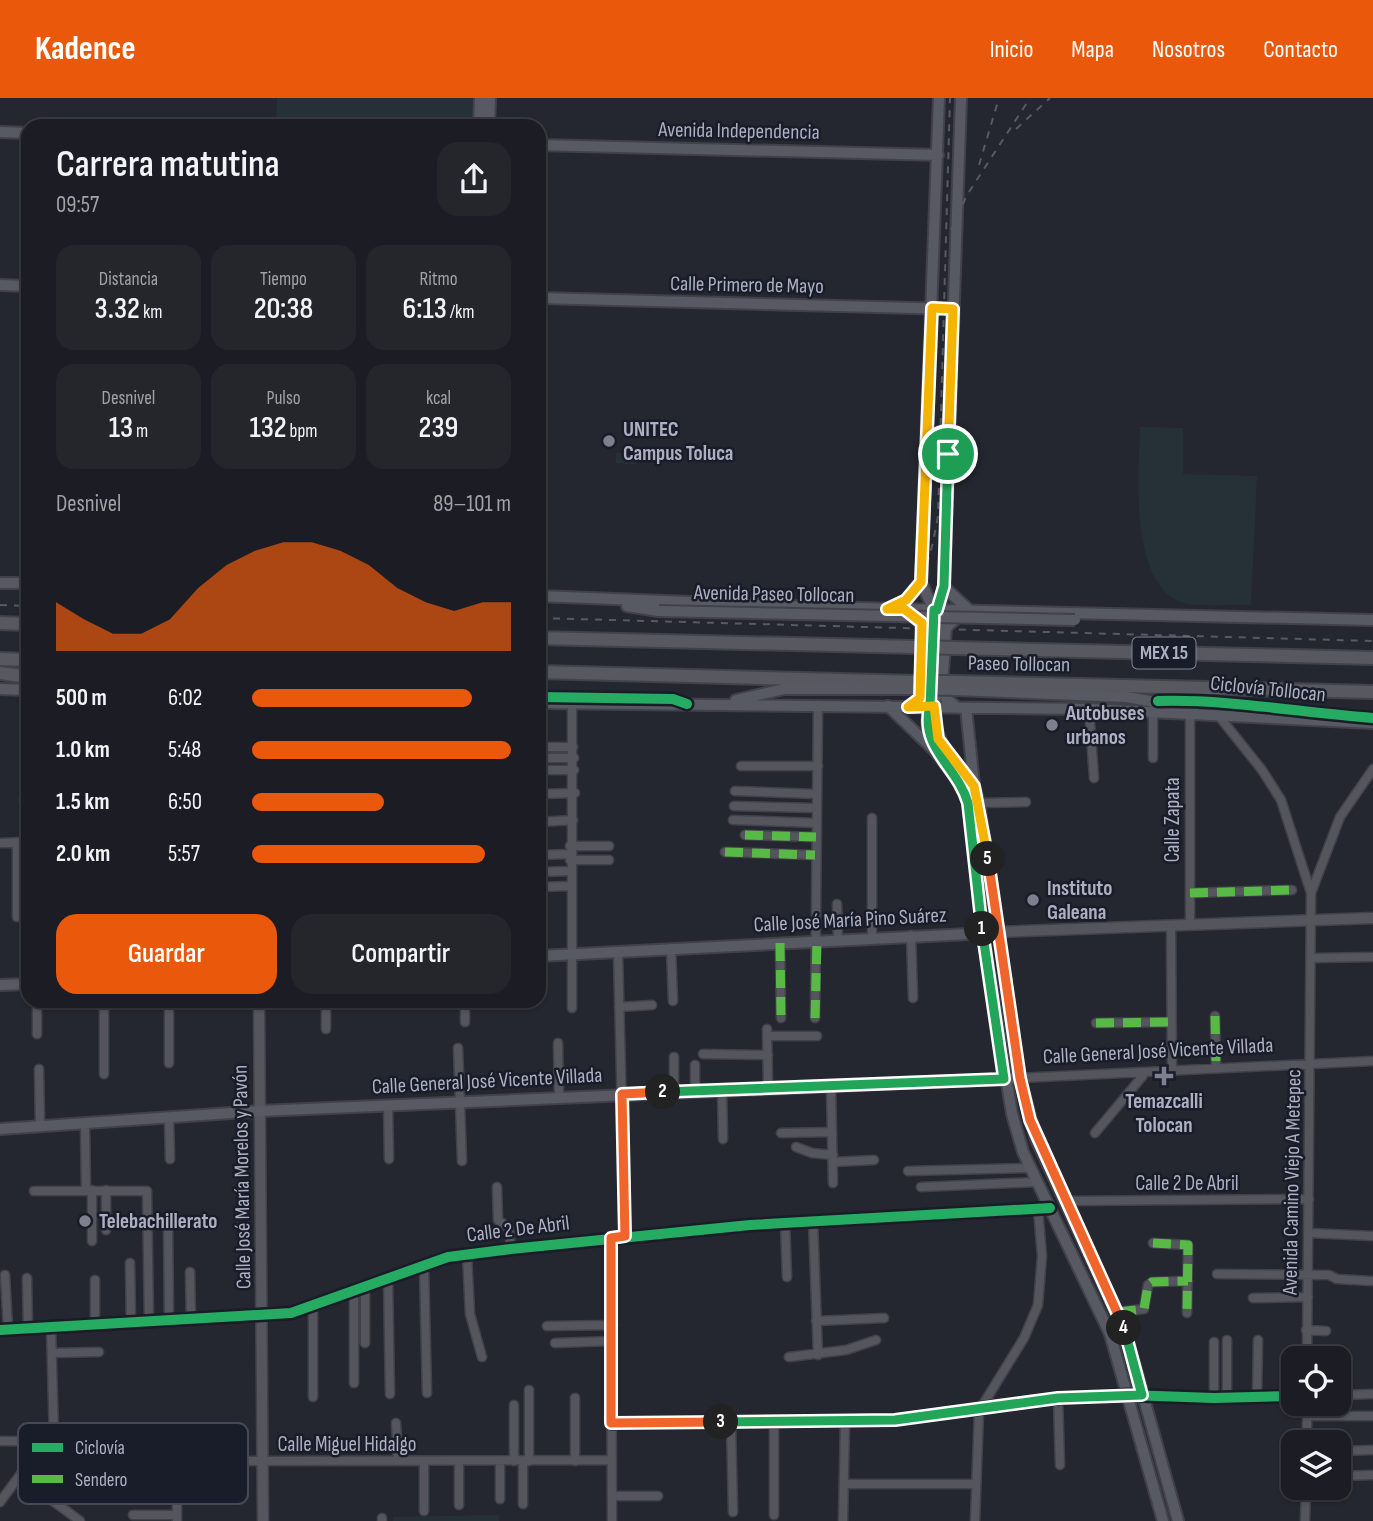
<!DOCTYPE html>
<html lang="es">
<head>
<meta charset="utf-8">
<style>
  body { margin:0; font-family:"Sofia Sans Condensed",sans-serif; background:#25262c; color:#f1f3f6; height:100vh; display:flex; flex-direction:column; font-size:26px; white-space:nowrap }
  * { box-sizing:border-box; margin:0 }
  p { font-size:23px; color:#a0a2a6 }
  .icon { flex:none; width:38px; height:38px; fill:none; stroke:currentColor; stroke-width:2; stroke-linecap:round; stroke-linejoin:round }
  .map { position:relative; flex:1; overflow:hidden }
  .details { position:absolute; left:21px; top:21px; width:525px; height:889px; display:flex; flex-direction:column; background:#1c1d24; border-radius:21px; box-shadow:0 2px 5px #0004,0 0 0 2px #3a3b41 }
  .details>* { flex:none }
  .buttons { position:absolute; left:1281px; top:1248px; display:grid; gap:14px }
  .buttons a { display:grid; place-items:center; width:70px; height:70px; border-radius:14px; background:#1c1d24; box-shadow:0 2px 5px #0004,0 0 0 2px #3a3b41; font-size:35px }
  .pin { position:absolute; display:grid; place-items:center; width:60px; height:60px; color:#fff; margin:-30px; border:4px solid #fff; border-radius:50%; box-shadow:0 2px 7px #0007 }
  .km { position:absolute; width:35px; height:35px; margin:-18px; border-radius:50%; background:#222; color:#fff; font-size:19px; line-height:35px; text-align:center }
  .round { display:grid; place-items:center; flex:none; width:74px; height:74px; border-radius:21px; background:#25262c }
  .headline { display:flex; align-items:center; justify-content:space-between; height:119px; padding:0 35px }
  h1 { font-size:38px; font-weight:600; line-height:52px }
  .metrics { display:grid; grid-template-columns:repeat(3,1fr); gap:10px; height:119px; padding:7px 35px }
  .metrics div { display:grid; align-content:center; border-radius:18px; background:#25262c; text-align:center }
  .metrics b { font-size:30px; font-weight:600 }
  .metrics small { font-size:19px; font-weight:400 }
  .metrics p { font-size:19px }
  .chart { height:196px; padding:14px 35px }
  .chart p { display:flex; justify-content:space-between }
  .chart svg { width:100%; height:126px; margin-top:7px; fill:#ea580c; opacity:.7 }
  .cta { display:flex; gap:14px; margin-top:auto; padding:14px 35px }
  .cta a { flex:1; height:80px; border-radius:21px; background:#ea580c; color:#fff; font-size:28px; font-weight:600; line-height:80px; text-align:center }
  .cta a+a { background:#25262c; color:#f1f3f6 }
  ul { padding:0 35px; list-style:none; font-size:23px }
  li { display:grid; grid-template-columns:112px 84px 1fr; align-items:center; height:52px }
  li i { height:18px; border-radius:9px; background:#ea580c }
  header { display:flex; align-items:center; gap:42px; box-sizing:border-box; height:98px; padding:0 35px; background:#ea580c; color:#fff }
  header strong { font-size:33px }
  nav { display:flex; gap:38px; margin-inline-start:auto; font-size:24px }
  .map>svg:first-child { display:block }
</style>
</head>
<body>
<header>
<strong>Kadence</strong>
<nav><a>Inicio</a><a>Mapa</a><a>Nosotros</a><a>Contacto</a></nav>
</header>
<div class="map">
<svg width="1373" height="1423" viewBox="0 0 1373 1423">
  <rect width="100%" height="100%" fill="#252730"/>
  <path fill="#253137" d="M277 0H479L478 28H276Z
    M1140 329 1183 330V376L1257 378 1251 507C1233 506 1196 510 1181 504 1128 483 1139 374 1140 329Z
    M616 355H638L637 366 616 365Z
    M499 1417V1423H393V1419Z"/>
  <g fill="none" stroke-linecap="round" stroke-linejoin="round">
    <defs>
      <path id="minor" d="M1089 611 1094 680
        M1153 614V660
        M1190 616V827
        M1218 617 1262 672 1281 702 1311 795
        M539 649H573
        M539 660H574
        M741 668H818
        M539 672H574
        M735 693 816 696
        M539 696 575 695
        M24 702H28
        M979 705 1026 704
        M734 708 816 710
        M733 722 816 725
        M539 724 573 722
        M745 737 816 739
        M0 745 28 744
        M570 748H609
        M725 754 815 757
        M539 757 570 756
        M570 762H609
        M539 774 570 773
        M539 789 571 788
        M1190 795 1292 792
        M837 806 838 842
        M17 819V744
        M1171 827 1172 973
        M911 837 913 900
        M872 841V720
        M780 845 781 920
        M671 850 673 903
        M618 855 625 1138
        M1313 860 1373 859
        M28 886V845
        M37 903V936
        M104 903V976
        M619 909 652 907
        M572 910V606
        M1215 918 1216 970
        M815 920 818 607
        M465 924V903
        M1096 925 1171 924
        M326 931V903
        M767 931 768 990
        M767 938H817
        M558 945 559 999
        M458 950 462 1063
        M703 956 768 957
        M674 959V994
        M169 965V903
        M695 967V993
        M39 971 40 1029
        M1020 980 1373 963
        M831 989 833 1085
        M722 992 723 1041
        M388 1007 389 1061
        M169 1020 170 1061
        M85 1026 86 1093
        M781 1035 832 1034
        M1095 1035 1146 974
        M796 1049 812 1055 833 1057
        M833 1064 874 1062
        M908 1073 1031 1070
        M497 1089 498 1122 509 1130 511 1151
        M921 1089 1038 1084
        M106 1092V1132
        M34 1093H147L149 1224
        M1065 1103 1309 1101
        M168 1121 169 1223
        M813 1123 818 1257
        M785 1124 787 1179
        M1309 1135 1373 1138
        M611 1140 612 1423
        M92 1143V1092
        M1153 1145 1188 1147 1187 1215
        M467 1157 470 1216 482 1259
        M130 1165 131 1225
        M424 1168 427 1295
        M190 1174 191 1221
        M1217 1176 1329 1177 1337 1181 1371 1183
        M5 1177 8 1231
        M27 1180 28 1230
        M388 1181 390 1296
        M1253 1200 1308 1199
        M313 1209V1299
        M1118 1214 1144 1211 1148 1187 1152 1184 1188 1183
        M816 1223 884 1220
        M95 1227V1182
        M547 1228 613 1227
        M51 1229 54 1342
        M0 1232 291 1215 448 1159 511 1151 750 1127 1050 1110
        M1306 1232 1326 1233
        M1227 1242V1300
        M365 1245V1189
        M555 1245 612 1243
        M52 1255 99 1254
        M789 1259 846 1252 876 1242
        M1307 1260 1311 795 1340 719 1373 671
        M354 1285V1194
        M529 1292V1363
        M1339 1297 1373 1296
        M1257 1299 1258 1242
        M1058 1300 1060 1367
        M1214 1300V1244
        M514 1307V1363
        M1307 1318H1373
        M731 1324 733 1414
        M774 1324V1417
        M396 1325 398 1363
        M611 1325 895 1322 1058 1300 1128 1297 1214 1300 1293 1298
        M0 1343 98 1344 215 1363 612 1362
        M73 1343 49 1400 80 1423
        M1307 1344V1306
        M1339 1353 1373 1352
        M424 1363V1413
        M500 1363V1401
        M575 1363V1300
        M1339 1378 1373 1377
        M845 1386H976
        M1306 1395 1344 1396
        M612 1398H658
        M0 1404 46 1342
        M523 1406V1363
        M459 1407V1363
        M133 1417H177
        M382 1420V1423
        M177 1423V1376L182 1360
        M843 1423 845 1323
        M975 1423 979 1313 1024 1240 1038 1207 1042 1158 1038 1111
        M1305 1423 1306 1390"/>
      <path id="tertiary" d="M999 834 1373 820
        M259 903 263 1423"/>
      <path id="secondary" d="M961 0 944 487 936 529 935 628 944 650 974 688 979 705 1020 980 1036 1041 1126 1236 1178 1423
        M479 28 480 0
        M489 28 490 0
        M0 34 28 35
        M539 47 938 57
        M0 187 28 188
        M539 200 953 211
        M0 485H28
        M944 489 969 512
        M539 498 817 509 1373 522
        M627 508 659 513
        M892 509 907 502 921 484
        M934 512 921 484 939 0
        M0 591 28 592
        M956 592 1127 599 1194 611
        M736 602 784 591H912
        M539 605 1089 611 1373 625
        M888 608 933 651
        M908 609 920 600 923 529 911 515
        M930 609 927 624 935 653 957 681 968 704 983 836 1012 1016 1023 1054 1110 1236 1163 1423
        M957 609 946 601 942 589 946 529 961 517
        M966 610 974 687
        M539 858 989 835
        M0 887 28 886
        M0 1031 260 1013 1020 980"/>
      <path id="trunk" d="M0 525 28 526
        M539 540 915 549
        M954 550 1373 560
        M0 561 28 562
        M539 574 918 584
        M0 575 28 579
        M955 584 1373 594"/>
    </defs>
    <use href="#minor" stroke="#414249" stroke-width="11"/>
    <use href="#tertiary" stroke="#414249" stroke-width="13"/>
    <use href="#secondary" stroke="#414249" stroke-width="14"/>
    <use href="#trunk" stroke="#41434b" stroke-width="16"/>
    <use href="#minor" stroke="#55555e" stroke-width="8"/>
    <use href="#tertiary" stroke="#55555e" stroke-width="10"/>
    <use href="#secondary" stroke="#585a63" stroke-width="10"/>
    <use href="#trunk" stroke="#585960" stroke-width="12"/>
    <path stroke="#585a62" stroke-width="2" stroke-dasharray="7 7" stroke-linecap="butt" d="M1016 31 1050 0
      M979 67 999 0
      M951 132 967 97 1030 0
      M0 507 28 508
      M539 520 1373 543
      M854 523C919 511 928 474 938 418L950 0"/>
    <defs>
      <path id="secondary-bridge" d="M659 513 1075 522
        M912 591 956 592"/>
      <path id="trunk-bridge" d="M915 549 954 550
        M918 584H955"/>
    </defs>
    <use href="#secondary-bridge" stroke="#414249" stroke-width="14" stroke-linecap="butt"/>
    <use href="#trunk-bridge" stroke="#41434b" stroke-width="16" stroke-linecap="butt"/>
    <use href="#secondary-bridge" stroke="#585a63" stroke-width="10"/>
    <use href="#trunk-bridge" stroke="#585960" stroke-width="12"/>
    <path stroke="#58b947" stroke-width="9" stroke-dasharray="18 9" stroke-linecap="butt" d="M745 737 816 739
      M725 754 815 757
      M1190 795 1292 792
      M780 845 781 920
      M1215 918 1216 970
      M815 920 817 844
      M1096 925 1171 924
      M1153 1145 1188 1147 1187 1215
      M1118 1214 1144 1211 1148 1187 1152 1184 1188 1183"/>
    <defs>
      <path id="cycleway" d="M539 599 673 601 687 606
        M1158 603C1230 601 1302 615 1373 620
        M0 1232 291 1215 448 1159 511 1151 750 1127 1050 1110
        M611 1325 895 1322 1058 1300 1128 1297 1214 1300 1293 1298"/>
    </defs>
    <use href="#cycleway" stroke="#191c29" stroke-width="15"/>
    <use href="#cycleway" stroke="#26ab63" stroke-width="10"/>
  </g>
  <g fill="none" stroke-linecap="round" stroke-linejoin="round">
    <defs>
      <path id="split-1" d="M948 356 944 488 937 512H934L930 608C919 650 958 669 968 705L982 831"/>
      <path id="split-2" d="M663 994 1004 981 982 831"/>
      <path id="split-3" d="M663 994 622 996 625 1138 611 1140V1325L721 1324"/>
      <path id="split-4" d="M721 1324 895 1322 1058 1300 1142 1297 1124 1230"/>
      <path id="split-5" d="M988 761 1020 980 1030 1022 1124 1230"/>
      <path id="split-6" d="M926 360 921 484 906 502 887 511H904L922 525 920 600 908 609 934 608 938 641 974 688 988 761"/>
      <path id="split-7" d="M926 360 932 210 953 211 948 356"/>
    </defs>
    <use href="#split-1" stroke="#fff" stroke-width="14"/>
    <use href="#split-2" stroke="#fff" stroke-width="14"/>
    <use href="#split-3" stroke="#fff" stroke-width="14"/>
    <use href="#split-4" stroke="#fff" stroke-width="14"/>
    <use href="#split-5" stroke="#fff" stroke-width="14"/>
    <use href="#split-6" stroke="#fff" stroke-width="14"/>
    <use href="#split-7" stroke="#fff" stroke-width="14"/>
    <use href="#split-1" stroke="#22a559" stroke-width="9"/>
    <use href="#split-2" stroke="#22a559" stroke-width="9"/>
    <use href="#split-3" stroke="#f0652b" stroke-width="9"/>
    <use href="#split-4" stroke="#22a559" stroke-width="9"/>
    <use href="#split-5" stroke="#f0652b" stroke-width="9"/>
    <use href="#split-6" stroke="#f5b400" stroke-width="9"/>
    <use href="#split-7" stroke="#f5b400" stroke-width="9"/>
  </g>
  <g fill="#7e808f" stroke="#191c29" stroke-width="2.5">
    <circle cx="609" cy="343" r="7"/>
    <circle cx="1052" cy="627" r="7"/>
    <circle cx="1033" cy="802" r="7"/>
    <path d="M1160.5 967.5h7v7h7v7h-7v7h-7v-7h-7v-7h7z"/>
    <circle cx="85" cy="1123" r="7"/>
  </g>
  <g text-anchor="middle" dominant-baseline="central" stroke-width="5" stroke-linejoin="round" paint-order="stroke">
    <rect fill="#191c29" stroke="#818494" stroke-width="2" x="1132.5" y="539.5" width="63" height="31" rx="5"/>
    <g font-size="19" font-weight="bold" fill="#aeb0c2">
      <text x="1164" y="555">MEX 15</text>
    </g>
    <g font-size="21" fill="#aeb0c2" stroke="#191c29">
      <text transform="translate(739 33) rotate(1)">Avenida Independencia</text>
      <text transform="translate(747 187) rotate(1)">Calle Primero de Mayo</text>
      <text transform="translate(774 496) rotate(1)">Avenida Paseo Tollocan</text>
      <text transform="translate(1019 566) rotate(1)">Paseo Tollocan</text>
      <text transform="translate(1268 591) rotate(6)">Ciclovía Tollocan</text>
      <text transform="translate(1172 722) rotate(-90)">Calle Zapata</text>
      <text transform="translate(850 822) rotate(-3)">Calle José María Pino Suárez</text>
      <text transform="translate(1158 953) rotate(-3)">Calle General José Vicente Villada</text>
      <text transform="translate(487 983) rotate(-3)">Calle General José Vicente Villada</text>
      <text transform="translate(242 1079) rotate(-91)">Calle José María Morelos y Pavón</text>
      <text transform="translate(1292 1084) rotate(-89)">Avenida Camino Viejo A Metepec</text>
      <text x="1187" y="1085">Calle 2 De Abril</text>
      <text transform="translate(518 1131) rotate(-7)">Calle 2 De Abril</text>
      <text x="347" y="1346">Calle Miguel Hidalgo</text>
    </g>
    <g font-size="21" font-weight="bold" fill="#aeb0c2" stroke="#191c29" text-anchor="start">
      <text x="623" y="331">UNITEC<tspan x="623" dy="24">Campus Toluca</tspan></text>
      <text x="1066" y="615">Autobuses<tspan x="1066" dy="24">urbanos</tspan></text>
      <text x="1047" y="790">Instituto<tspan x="1047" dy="24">Galeana</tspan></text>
      <text x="1164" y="1003" text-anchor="middle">Temazcalli<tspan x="1164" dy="24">Tolocan</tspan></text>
      <text x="99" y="1123">Telebachillerato</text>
    </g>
  </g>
  <rect x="18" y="1325" width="230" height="81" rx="10" fill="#191c29" stroke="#464857" stroke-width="2"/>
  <rect x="32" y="1345" width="31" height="9" fill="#26ab63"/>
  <rect x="32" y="1377" width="31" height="8" fill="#58b947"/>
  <g font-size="19" fill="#aeb0c2">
    <text x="75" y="1356">Ciclovía</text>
    <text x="75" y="1388">Sendero</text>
  </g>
</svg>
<div class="buttons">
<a><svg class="icon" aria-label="locate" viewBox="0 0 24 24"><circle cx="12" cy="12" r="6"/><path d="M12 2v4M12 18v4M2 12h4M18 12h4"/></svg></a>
<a><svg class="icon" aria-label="layers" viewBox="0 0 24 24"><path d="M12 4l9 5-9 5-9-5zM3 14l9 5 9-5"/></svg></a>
</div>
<div class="pin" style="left:948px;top:356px;background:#1e9e55"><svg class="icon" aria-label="arrive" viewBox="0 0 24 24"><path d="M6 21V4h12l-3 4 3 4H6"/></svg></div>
<b class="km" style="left:982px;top:831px">1</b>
<b class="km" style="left:663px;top:994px">2</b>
<b class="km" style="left:721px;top:1324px">3</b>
<b class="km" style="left:1124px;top:1230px">4</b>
<b class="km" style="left:988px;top:761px">5</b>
<section class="details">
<div class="headline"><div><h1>Carrera matutina</h1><p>09:57</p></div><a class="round"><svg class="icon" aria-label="share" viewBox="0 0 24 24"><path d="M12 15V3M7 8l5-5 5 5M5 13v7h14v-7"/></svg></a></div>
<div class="metrics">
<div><p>Distancia</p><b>3.32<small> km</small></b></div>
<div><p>Tiempo</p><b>20:38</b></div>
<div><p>Ritmo</p><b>6:13<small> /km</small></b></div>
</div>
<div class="metrics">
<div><p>Desnivel</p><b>13<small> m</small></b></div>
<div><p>Pulso</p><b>132<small> bpm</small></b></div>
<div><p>kcal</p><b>239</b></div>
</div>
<div class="chart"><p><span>Desnivel</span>89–101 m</p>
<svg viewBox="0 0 160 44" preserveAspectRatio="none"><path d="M0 44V27L10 33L20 38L30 38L40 33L50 22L60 14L70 9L80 6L90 6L100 9L110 14L120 22L130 27L140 30L150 27L160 27V44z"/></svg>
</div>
<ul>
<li><b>500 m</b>6:02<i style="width:85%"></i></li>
<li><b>1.0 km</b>5:48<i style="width:100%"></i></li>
<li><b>1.5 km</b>6:50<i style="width:51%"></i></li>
<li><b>2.0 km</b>5:57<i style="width:90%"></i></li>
</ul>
<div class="cta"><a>Guardar</a><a>Compartir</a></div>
</section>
</div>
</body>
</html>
